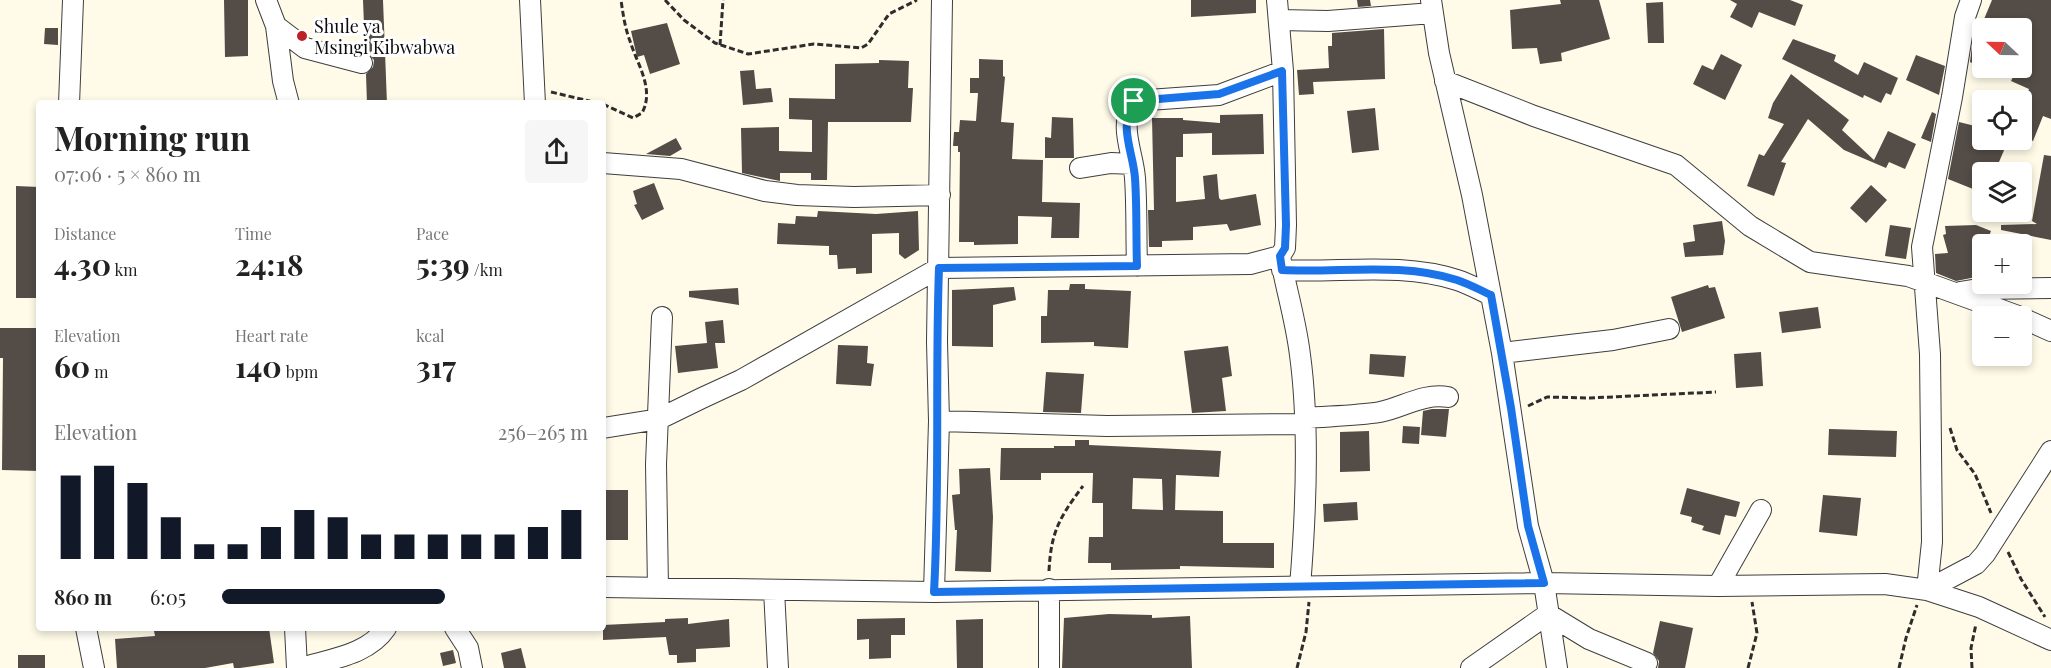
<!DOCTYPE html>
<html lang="en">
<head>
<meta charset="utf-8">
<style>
  body { margin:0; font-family:"Playfair Display",serif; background:#f6f6f6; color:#222; height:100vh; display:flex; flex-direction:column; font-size:22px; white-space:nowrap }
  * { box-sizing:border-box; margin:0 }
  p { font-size:20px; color:#767676 }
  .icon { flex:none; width:33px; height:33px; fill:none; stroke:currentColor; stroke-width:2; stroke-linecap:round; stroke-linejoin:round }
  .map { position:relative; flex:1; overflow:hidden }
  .details { position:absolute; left:36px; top:100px; width:570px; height:531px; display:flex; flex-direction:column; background:#fff; border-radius:6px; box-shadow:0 3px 9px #0003 }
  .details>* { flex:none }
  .needle { width:39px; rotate:292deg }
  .tools { position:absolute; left:1972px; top:18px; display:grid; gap:12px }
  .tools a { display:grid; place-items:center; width:60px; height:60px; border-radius:6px; background:#fff; box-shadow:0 3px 9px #0003; font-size:30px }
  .pin { position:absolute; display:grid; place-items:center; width:51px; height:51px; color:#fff; margin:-26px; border:3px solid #fff; border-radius:50%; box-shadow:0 2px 6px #0007 }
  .round { display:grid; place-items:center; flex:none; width:63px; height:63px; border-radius:6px; background:#f6f6f6 }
  .summary { display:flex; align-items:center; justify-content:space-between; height:102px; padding:0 18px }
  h1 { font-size:33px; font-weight:700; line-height:45px }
  .metrics { display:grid; grid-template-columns:repeat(3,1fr); gap:9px; height:102px; padding:6px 18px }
  .metrics div { display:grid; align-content:center }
  .metrics b { font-size:30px; font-weight:700 }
  .metrics small { font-size:16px; font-weight:400 }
  .metrics p { font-size:16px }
  .chart { height:168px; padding:12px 18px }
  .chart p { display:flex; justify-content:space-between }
  .chart svg { width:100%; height:108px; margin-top:6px; stroke:#111827; stroke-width:6 }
  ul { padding:0 18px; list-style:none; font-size:20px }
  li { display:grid; grid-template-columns:96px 72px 1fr; align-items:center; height:45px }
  li i { height:15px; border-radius:8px; background:#111827 }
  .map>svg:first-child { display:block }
</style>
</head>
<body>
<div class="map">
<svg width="2051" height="668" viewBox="0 0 2051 668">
  <rect width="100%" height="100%" fill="#fffbe8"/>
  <path fill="#534c47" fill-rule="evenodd" d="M224 0H248V56L225 57Z
    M363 0H383L387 104H367L366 74 373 67 374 60 365 51Z
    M1191 0H1256V13L1191 17Z
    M1357 0H1370L1371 6 1358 7Z
    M1560 0H1599L1610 39 1561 53 1562 61 1540 64 1537 48 1512 49 1510 10 1561 4Z
    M1730 0H1790L1803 5 1795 26 1759 12 1752 28 1730 17 1737 4Z
    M1992 0H2051V119L2043 116 2033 141 2022 137V107L2029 89 2011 81 2017 68H2022V62L2028 65 2031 35 2022 33V28H2003L1982 24Z
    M1663 2 1664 43H1648L1646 3Z
    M667 23 680 64 650 74 644 55 637 57 631 31Z
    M45 28H58V45L44 44Z
    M1384 29 1385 79 1313 82 1314 94 1299 95 1297 70 1329 68 1328 46H1332V33Z
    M1793 39 1836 55 1834 61 1858 75 1864 62 1898 78 1891 95 1886 93 1881 103 1864 95 1863 98 1782 59Z
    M1972 46 1983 51V68L1970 62Z
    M1721 54 1742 65 1725 100 1693 84 1702 65 1713 70Z
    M1916 55 1945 66 1939 95 1906 80Z
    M979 59 1003 60V76L1005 77 1001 122 1014 123 1012 159 1043 160 1042 202 1080 203 1079 238H1051L1052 217 1018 216V244L974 245V242H959L960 152H958V146H953L954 132H959L960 120 976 121 978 93H970V78H979Z
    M879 60 909 61 908 88H913L911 122H828L827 180H811V173H780V181L742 173 741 128 779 127V151L812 152V120L789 119V98L835 99V64L879 63Z
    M754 70 756 89 771 88 773 102 743 105 740 71Z
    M1791 74 1849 120 1842 130 1874 160 1888 131 1916 144 1905 169 1889 162 1886 168 1844 150 1808 119 1781 162 1786 163 1774 196 1747 186 1759 154 1764 156 1784 124 1768 118 1773 103Z
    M1375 108 1379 150 1352 153 1347 111Z
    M1932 112 1936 114 1931 142 1921 138Z
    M1263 114 1264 154 1212 155V133L1183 134V157H1176V202L1205 199 1203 176 1217 174 1219 198 1221 200 1256 194 1261 225 1230 231 1227 224 1193 227V240L1162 241V247H1149L1148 210H1154L1152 118H1183V120L1220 123V115Z
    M1052 117 1073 118 1074 158H1045V137L1051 138Z
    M1959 122 1975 126 1972 138 2005 148 1996 169 1983 164V193L1948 179Z
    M676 138 682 149 670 156 646 154Z
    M2044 155 2051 156V240L2001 230V225L2037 224 2032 221Z
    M654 183 664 209 642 220 634 205 637 204 633 191Z
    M1871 185 1887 200 1866 223 1850 208Z
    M16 186 39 187V298H16Z
    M818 211 876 214 918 211 919 250 905 259 899 254V233L872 234V273L856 274V268L838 269 837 255H829V246L777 244 778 223 795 224 796 216 817 217Z
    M1722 221 1725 241 1723 255 1685 257 1683 243 1695 241 1693 225Z
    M1890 225 1911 228 1906 259 1885 256Z
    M1976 225 1991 231 1986 244H1983L1982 254 1973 251 1976 277 1956 281 1936 273 1935 254 1948 253 1943 235 1946 234 1945 226Z
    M1070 284H1085V289L1131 291 1128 348 1094 346V342L1041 343V316H1047L1048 290H1069Z
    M1708 285 1709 288 1715 287 1725 318 1682 332 1671 297Z
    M1014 287 1016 300 993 305V347L952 346V290Z
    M738 288 739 305 689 297V291Z
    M1818 307 1821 328 1782 333 1779 312Z
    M723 320 725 343H715L718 368 678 373 675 346 707 343 705 322Z
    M0 328H39V471L2 470 3 358H0Z
    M838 345 868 346 867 363 874 364 871 386 836 384Z
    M1228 346 1232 376 1222 378 1226 411 1192 413 1184 351Z
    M1761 352 1763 386 1736 388 1734 354Z
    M1370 354 1406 356 1404 377 1369 374Z
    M1046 372 1084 374 1081 413 1043 412Z
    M1432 409H1449L1446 437 1421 435 1423 411Z
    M1403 426 1420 427 1419 444 1402 443Z
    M1829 429 1897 431 1896 457 1828 455Z
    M1369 431 1370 471 1340 472V432Z
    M1075 440H1089V445L1221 451 1219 477 1176 475 1175 510 1223 511V543H1274V568L1180 566V569L1111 570V563H1088L1089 537H1103V503H1092L1093 473H1041V480H1000L1001 448H1054V446H1075ZM1133 478 1162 479 1163 510 1132 509Z
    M990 468 993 517 991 572 955 571 957 530H955L952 495 960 494 959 469Z
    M1687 488 1740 502 1736 517 1725 515 1720 535 1702 530 1704 526 1691 522 1692 517 1680 514Z
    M603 490H628V540H603Z
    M1823 495 1861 498 1857 536 1819 532Z
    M1357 502 1358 520 1324 522 1323 504Z
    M1109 614 1152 615V618L1190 616 1192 668H1062L1064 618Z
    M688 618V624L729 619 730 647 696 649V662L677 663V655H669L666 637 603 640V625L665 622V619Z
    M905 618V635H891V658L869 659V639L857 640V619Z
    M983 619V668H957L956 620Z
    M1660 621 1693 628 1685 668H1658L1659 661 1653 653Z
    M177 628H269L274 663 240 668H234L233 663 205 668H117L115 639 155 636 154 631Z
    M521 648 526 668H504L501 653Z
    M453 650 456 663 443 666 440 653Z
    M18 655H45V668H18Z"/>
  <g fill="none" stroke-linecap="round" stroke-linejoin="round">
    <defs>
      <path id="minor" d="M266 0 276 26 283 81 289 104
        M530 0 535 104
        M1431 0 1439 53 1472 195 1502 353 1528 526 1544 583 1557 668
        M1279 20 1328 21 1433 13
        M276 26 305 48 362 63
        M1445 81 1534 116 1676 165 1750 226 1810 262 1908 276 2018 316
        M69 104 73 0
        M603 163 681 169 765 191 797 195 854 197 940 195
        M1080 168 1111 163 1132 164
        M1280 256C1286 289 1296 321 1300 355 1310 429 1306 513 1300 587
        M1137 266C1136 236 1137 207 1135 178 1133 151 1118 127 1134 101L1219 95 1283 71
        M1282 270C1340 273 1401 262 1457 280 1469 284 1480 290 1491 295
        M1960 292 1978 289 2051 288
        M2022 318 2051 331
        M1502 353 1613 340 1669 329
        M1305 418C1330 416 1355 416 1380 412 1404 407 1423 393 1448 397
        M939 421 1107 426 1305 424
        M603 428 659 419 702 398 741 380 939 268 1250 264 1280 256 1285 248 1286 225 1283 71 1277 0
        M1718 586 1761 510
        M603 587 934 592 1544 583 1718 586 1885 584 1927 590 1979 607 2051 640
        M658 588 656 464 662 317
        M1049 589V668
        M774 590 778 668
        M1927 590 1932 542 1930 354 1922 247 1952 97 1965 17 1971 0
        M1927 590 1976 564 1985 554 2051 451
        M934 592 939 421 937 342 942 0
        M86 628 94 668
        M295 628 297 668
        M455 628 468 648 472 668
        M301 668C330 659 368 655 386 628
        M1471 668 1548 614 1589 639 1647 663"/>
    </defs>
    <use href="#minor" stroke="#3e3e3e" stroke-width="22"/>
    <path stroke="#2d2d2d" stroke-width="3" stroke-dasharray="6 3" stroke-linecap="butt" d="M665 0 684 20 715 43 748 54 814 44 861 48 868 44 889 14 917 0
      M720 45 723 0
      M551 92 602 104
      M603 104 633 118 642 113C655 89 637 64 630 41 625 28 623 14 621 0
      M1528 406 1547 397 1590 398 1716 392
      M1950 428 1957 450 1975 474 1991 513
      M2008 552 2021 579 2045 617
      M1049 571C1051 532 1059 518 1083 486
      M1297 668 1306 632 1309 602
      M1748 668 1757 633 1752 602
      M1899 668 1906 638 1917 605
      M1972 668 1971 648 1976 624"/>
    <use href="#minor" stroke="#fff" stroke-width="20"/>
  </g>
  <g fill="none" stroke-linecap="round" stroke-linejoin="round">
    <defs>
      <path id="route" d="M1282 71 1286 225 1285 248 1280 256 1282 270C1340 273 1401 262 1457 280 1469 284 1480 290 1491 295L1511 408 1528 526 1544 583 934 592C940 483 935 376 939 268L1137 266C1136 236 1137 207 1135 178 1133 151 1118 127 1134 101L1219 94Z"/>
    </defs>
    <use href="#route" stroke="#fff" stroke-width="12"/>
    <use href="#route" stroke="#1a73e8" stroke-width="8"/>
  </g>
  <circle fill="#bc2125" stroke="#fff" stroke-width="2" cx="302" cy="36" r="6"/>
  <g text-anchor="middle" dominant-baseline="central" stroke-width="6" stroke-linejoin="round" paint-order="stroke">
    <g font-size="18" fill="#0b0b0b" stroke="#fff" text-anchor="start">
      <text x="314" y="26">Shule ya<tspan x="314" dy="21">Msingi Kibwabwa</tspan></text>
    </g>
  </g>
</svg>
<div class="tools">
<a><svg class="needle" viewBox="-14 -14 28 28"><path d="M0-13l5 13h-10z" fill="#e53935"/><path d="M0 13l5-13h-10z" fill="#767676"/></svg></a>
<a><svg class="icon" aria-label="locate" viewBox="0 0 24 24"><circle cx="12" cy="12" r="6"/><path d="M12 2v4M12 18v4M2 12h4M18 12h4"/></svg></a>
<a><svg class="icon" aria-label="layers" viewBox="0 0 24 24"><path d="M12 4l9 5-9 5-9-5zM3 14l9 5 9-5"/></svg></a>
<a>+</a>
<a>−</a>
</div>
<div class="pin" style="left:1134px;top:101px;background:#1e9e55"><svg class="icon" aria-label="arrive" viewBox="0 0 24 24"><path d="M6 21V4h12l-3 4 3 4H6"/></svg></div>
<section class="details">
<div class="summary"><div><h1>Morning run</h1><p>07:06 · 5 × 860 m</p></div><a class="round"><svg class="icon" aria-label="share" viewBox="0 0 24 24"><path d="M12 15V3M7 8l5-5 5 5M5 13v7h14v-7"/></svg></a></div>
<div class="metrics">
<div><p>Distance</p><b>4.30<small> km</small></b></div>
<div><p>Time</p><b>24:18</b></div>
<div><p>Pace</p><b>5:39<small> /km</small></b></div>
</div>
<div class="metrics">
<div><p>Elevation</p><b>60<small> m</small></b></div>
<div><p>Heart rate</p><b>140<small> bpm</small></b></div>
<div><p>kcal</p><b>317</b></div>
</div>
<div class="chart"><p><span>Elevation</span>256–265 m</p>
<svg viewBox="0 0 160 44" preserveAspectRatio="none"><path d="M5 44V10M15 44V6M25 44V13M35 44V27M45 44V38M55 44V38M65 44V31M75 44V24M85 44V27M95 44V34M105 44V34M115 44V34M125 44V34M135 44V34M145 44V31M155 44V24"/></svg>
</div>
<ul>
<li><b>860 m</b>6:05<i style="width:61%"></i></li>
</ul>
</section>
</div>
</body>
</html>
